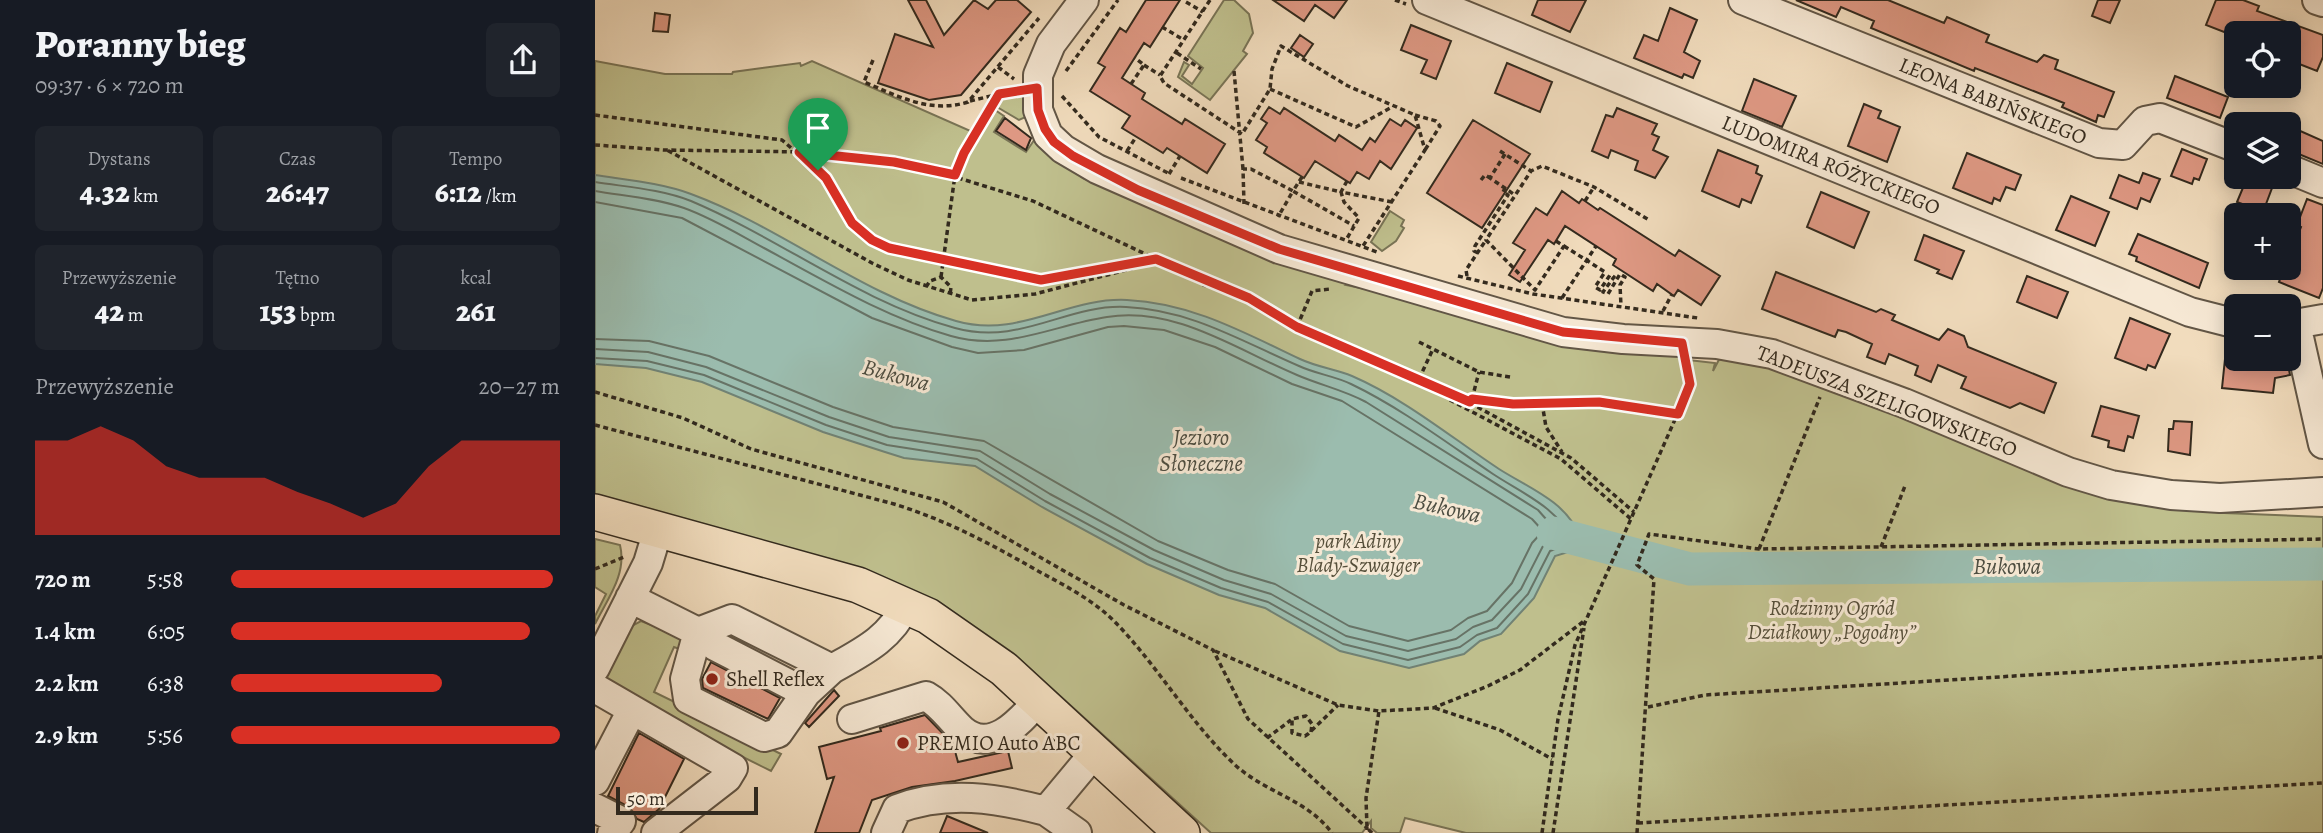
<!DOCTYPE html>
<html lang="pl">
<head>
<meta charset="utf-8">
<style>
  body { margin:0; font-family:Alegreya,serif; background:#20242c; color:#f1f3f6; height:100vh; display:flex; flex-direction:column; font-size:26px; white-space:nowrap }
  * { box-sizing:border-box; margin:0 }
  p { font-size:23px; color:#9ea1a6 }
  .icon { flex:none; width:38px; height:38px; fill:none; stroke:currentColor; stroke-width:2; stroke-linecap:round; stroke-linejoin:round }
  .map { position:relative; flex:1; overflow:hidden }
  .drawer { display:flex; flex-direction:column; background:#171b24; width:595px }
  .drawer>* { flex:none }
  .controls { position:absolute; left:1629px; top:21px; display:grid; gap:14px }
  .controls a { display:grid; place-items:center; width:77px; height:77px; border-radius:10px; background:#171b24; box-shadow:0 4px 18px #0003; font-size:35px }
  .scale { position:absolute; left:21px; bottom:18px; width:142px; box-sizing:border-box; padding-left:7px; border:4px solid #332a1e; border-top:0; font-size:19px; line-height:24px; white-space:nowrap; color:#332a1e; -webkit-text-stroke:5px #f6e8d4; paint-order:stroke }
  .pin { position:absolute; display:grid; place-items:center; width:60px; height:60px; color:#fff; margin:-72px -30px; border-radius:50% 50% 50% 0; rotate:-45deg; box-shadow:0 0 7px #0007 }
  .pin .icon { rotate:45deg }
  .round { display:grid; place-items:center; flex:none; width:74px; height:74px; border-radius:10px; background:#20242c }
  .headline { display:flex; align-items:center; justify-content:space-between; height:119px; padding:0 35px }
  h1 { font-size:38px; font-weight:800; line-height:52px }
  .metrics { display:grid; grid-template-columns:repeat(3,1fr); gap:10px; height:119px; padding:7px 35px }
  .metrics div { display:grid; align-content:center; border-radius:10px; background:#20242c; text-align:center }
  .metrics b { font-size:30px; font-weight:800 }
  .metrics small { font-size:19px; font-weight:400 }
  .metrics p { font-size:19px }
  .chart { height:196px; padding:14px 35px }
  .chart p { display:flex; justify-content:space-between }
  .chart svg { width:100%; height:126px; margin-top:7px; fill:#d93025; opacity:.7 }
  ul { padding:0 35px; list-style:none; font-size:23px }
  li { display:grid; grid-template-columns:112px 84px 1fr; align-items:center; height:52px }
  li i { height:18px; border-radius:9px; background:#d93025 }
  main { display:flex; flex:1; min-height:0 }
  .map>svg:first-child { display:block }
</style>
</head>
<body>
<main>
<section class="drawer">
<div class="headline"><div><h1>Poranny bieg</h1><p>09:37 · 6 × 720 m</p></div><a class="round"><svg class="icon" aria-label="share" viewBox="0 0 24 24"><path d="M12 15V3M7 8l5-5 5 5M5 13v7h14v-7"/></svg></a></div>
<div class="metrics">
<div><p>Dystans</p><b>4.32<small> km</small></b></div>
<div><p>Czas</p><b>26:47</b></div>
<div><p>Tempo</p><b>6:12<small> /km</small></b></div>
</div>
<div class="metrics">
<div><p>Przewyższenie</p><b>42<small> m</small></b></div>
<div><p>Tętno</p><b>153<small> bpm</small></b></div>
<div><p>kcal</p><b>261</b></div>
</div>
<div class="chart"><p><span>Przewyższenie</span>20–27 m</p>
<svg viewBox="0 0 160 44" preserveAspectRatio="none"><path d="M0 44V11L10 11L20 6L30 11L40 20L50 24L60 24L70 24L80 29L90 33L100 38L110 33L120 20L130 11L140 11L150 11L160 11V44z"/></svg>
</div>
<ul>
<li><b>720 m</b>5:58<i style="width:98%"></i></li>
<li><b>1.4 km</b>6:05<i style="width:91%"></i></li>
<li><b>2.2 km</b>6:38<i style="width:64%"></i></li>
<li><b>2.9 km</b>5:56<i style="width:100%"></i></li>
</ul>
</section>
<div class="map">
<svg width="1728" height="833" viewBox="0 0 1728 833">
  <rect width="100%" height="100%" fill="#f1dcbd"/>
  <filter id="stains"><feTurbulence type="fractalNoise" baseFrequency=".00286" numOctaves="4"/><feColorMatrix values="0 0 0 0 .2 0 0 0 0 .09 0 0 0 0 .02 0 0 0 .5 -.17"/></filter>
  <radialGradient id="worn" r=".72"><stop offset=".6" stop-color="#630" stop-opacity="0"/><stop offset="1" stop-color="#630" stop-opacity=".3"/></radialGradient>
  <path fill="#bfbf8d" stroke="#797456" stroke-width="2" d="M629 0H639L654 14 658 33 648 51 652 54 615 100 583 77 589 62 594 65 587 76 597 84 608 68 593 56Z
    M0 61 70 74H137L138 72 205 63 206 66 217 61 382 134 406 97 430 91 433 116 424 120 402 107 400 110 409 116 399 132 431 152 442 136 455 152 488 178 754 283 751 285 1083 353 1085 359 1120 363 1118 371 1127 354 1202 377 1540 502 1629 513 1728 517V833H871L810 818 805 833H782L776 828V821L767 833H616L418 653 344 602 269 570 0 497Z
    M795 211 809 220 806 226 809 228 801 241 787 251 776 242Z
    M0 539 25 545C32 574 13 598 0 624V616L11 594 0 587Z
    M46 621 90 638V651L79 647 59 692 186 754 176 771 2 684 29 630Z"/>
  <path fill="#9bbcae" stroke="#718274" stroke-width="2" d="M0 175C32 180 66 183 96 194 188 228 265 294 361 321 424 339 472 297 532 300 596 303 648 332 705 359 722 367 740 369 757 376 810 399 857 438 904 469 932 487 970 501 983 533L1002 541 999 550 986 548 960 556 939 598 906 634 885 641 869 654 814 668 745 651 670 608 624 595 552 564 447 507 380 466 309 458 290 452 228 432 107 382 51 368 0 364Z"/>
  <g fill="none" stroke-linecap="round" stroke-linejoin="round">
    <path stroke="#677366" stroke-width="2" d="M0 182C31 187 66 189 96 201 186 239 265 302 360 328 426 346 471 304 531 307 596 310 646 341 704 366 721 374 740 376 756 384 806 408 852 443 898 474 930 495 962 507 979 542L955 551 933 594 902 628 882 635 865 647 813 660 748 644 673 602 626 588 555 558 450 501 382 459 292 445 231 425 109 375 52 361 0 358
      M0 191C29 196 60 198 89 208 117 218 143 234 169 248 230 281 290 317 356 336 412 352 458 325 512 317 581 306 642 350 702 375 725 385 749 390 771 402L943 510 966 536 948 546 926 589 897 620 878 627 861 639 813 651 751 636 676 594 629 580 559 550 455 494 385 451 294 437 234 417 111 367 53 352 0 349
      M0 202 87 218 277 318 357 347 383 353 429 350 513 327 529 326 569 330 620 347 697 384 747 401 937 519 948 531 937 543 917 583 892 611 873 618 856 630 813 641 754 626 680 584 633 570 563 541 389 441 298 427 238 407 114 356 54 341 0 339"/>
    <path stroke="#9bbcae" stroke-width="33" d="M958 533 1095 569 1728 564"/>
  </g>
  <path fill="#de9883" stroke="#332a1e" stroke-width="2" d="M313 0H331L349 35 379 0 393 9 401 0H422L436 12 366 95 334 100 283 83 300 34 338 47Z
    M551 0H585L555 47 549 43 527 78 550 93 547 99 587 124 590 119 630 144 612 173 572 148 568 153 527 128 535 116 495 91 510 67 503 63 525 28 531 32Z
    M678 0H752L739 18 720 5 709 21Z
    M943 0H991L975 32 937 15Z
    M1201 0H1293L1349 23 1352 17 1394 35 1391 42 1442 62 1449 55 1463 60 1460 69 1519 92 1509 117 1503 115 1501 122 1467 107 1469 103 1380 68 1379 71 1276 28 1279 21 1246 7 1241 17Z
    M1503 0H1525L1515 23 1497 16Z
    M1621 0H1648L1664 6 1662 11 1728 35V57L1722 71 1694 60V33H1642V37L1611 25Z
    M1075 8 1102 20 1089 52 1105 61 1098 78 1089 74 1087 78 1039 58 1049 35 1063 41Z
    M60 13 75 15 73 32 58 31Z
    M816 25 856 41 841 79 826 73 832 60 806 50Z
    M705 35 718 44 709 57 696 48Z
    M912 63 957 82 945 112 900 93Z
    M1580 76 1633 97 1625 118 1572 98Z
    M1159 79 1201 96 1187 127 1147 111Z
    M1269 104 1286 111 1283 118 1305 127 1292 162 1253 146Z
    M674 107 685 114 689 108 740 141 744 135 767 150 775 138 780 142 795 119 806 126 810 120 822 128 796 169 785 161 774 179 762 172 755 183 720 161 709 178 669 153 672 147 661 140 672 123 666 119Z
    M1022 108 1062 124 1057 134 1064 137 1058 150 1073 157 1060 178 1040 170 1043 161 1016 150 1013 158 997 151 1011 115 1018 117Z
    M410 118 436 138 431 150 401 131Z
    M878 120 935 154 887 228 832 193Z
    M1694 126 1728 141V164L1694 150Z
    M1587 149 1612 159 1604 180 1599 178 1597 184 1576 176Z
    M1123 150 1163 166 1161 173 1167 176 1156 203 1147 199 1144 207 1107 191Z
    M1372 153 1426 175 1420 190 1411 187 1405 201 1399 198 1397 204 1358 188Z
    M1548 173 1565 179 1555 202 1546 198 1542 209 1515 198 1524 175 1544 183Z
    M1652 178 1677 188 1668 212 1642 202Z
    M967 191 984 203 987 199 1003 210 1005 208 1080 256 1084 250 1125 276 1106 305 1083 290 1079 296 1062 284 1058 291 1018 265 1021 259 970 226 959 244 953 240 925 282 914 275 930 250 918 243 941 208 952 215Z
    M1226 192 1274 212 1259 248 1212 227Z
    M1476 196 1514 212 1500 246 1461 230Z
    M1712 199 1728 205V288L1724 298 1684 282 1689 268H1694V258L1706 227 1702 225Z
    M1543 234 1613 263 1604 288 1541 261 1542 257 1534 254Z
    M1329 235 1369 251 1357 279 1342 273 1344 270 1320 260Z
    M1181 272 1281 312 1286 309 1300 315 1297 320 1344 340 1353 329 1369 336 1373 347 1461 383 1449 413 1425 403 1415 408 1366 388 1371 377 1343 365 1336 382 1320 375 1323 366 1294 354 1290 364 1272 357 1277 344 1251 332 1243 330 1240 337 1167 309Z
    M1432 276 1473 292 1462 318 1422 302Z
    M1535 318 1575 334 1560 368 1553 365 1551 370 1520 358Z
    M1630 359H1692L1695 375 1680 378 1678 393 1627 388Z
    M1506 406 1544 416 1538 438 1533 436 1529 451 1513 447 1514 441 1497 436Z
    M1579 421 1597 422 1595 455 1573 451 1574 429H1578Z
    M116 662 185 698 173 719 108 688 107 679Z
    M239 690 244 696 214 727 210 723Z
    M330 715 358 744 363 762 413 751 417 768 360 781 317 787 277 800 264 833H220L239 777 232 779 224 747 286 731 285 728Z
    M44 733 89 759 64 809 49 822 42 819 34 807 13 796Z
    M352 816 393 833H345Z"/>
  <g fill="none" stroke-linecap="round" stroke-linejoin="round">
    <defs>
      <path id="minor" d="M489 0 456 44 443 75V110L453 135 468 149 502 169 684 249 968 332 1028 339 1122 344 1177 354 1309 403 1473 472 1516 485 1576 495 1625 498 1728 492
        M832 0 1595 312 1642 324
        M1148 0 1504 143 1528 145 1550 121 1565 118 1642 148
        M1722 0 1728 2
        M1694 169 1728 183
        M1701 324 1728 444
        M1694 325 1728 319
        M35 598 103 632 137 619 237 669C267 652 295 639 311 605
        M0 668 53 563 63 530
        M0 688 138 768 132 778 61 833
        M211 693 120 646 103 632 90 679 93 699 169 737 183 733 211 693 237 669
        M257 719 331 696C347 705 354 718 367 730 397 755 425 721 444 700
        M0 781 37 710
        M0 808 26 821 17 833
        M291 833 302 809C352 790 402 798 451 811
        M482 833 451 811 501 751"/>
      <path id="major" d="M0 512 263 585 333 616 409 669 587 833"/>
    </defs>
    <use href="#minor" stroke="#625646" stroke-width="32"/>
    <use href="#major" stroke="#332a1e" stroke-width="38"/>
    <path stroke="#332a1e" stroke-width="3.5" stroke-dasharray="5 3.5" stroke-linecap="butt" d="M615 0 565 76 569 83 647 134 675 89 677 69 686 46 753 86 820 115 830 150 768 246
      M800 0 811 4
      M591 2 608 12
      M567 27 589 40
      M582 53 606 69
      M278 60 269 82C303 96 335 114 373 102L444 18
      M549 65 565 75
      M403 67 419 79
      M471 71 523 0
      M639 71 648 169
      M536 84 549 65 540 58
      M675 89 761 127 797 107
      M467 96 504 137 573 173
      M375 101 404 94
      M0 115 187 140 231 178 257 223 277 240 309 252 446 280 550 259 575 263 654 298 702 327 875 403 877 399C946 408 1014 399 1083 413
      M820 115 841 121 845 126 830 150
      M0 145 69 150 213 152 331 168 438 201 561 259 554 264 440 294 377 300 313 280 277 263 72 150
      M532 151 541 137
      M905 151 936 171
      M910 154 895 178 920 195
      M574 174 585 156
      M707 177 698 191 759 226
      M586 178 782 252
      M886 180 890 175 895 178
      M752 181 746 192 797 202
      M704 182 746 192 749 202 764 218 751 240
      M990 201 999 187
      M649 204 648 169H656L698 191 683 217
      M961 241 969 246 940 290 891 240 936 171 947 166 999 187 1054 220
      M969 246 1010 272 1000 287 1005 290 1015 275 1019 277 1008 292 1013 294 1025 274 1030 277 1025 285 1026 306
      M883 253 879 251 880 246 913 195 908 192 910 188
      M863 276 938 294 1103 318
      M872 276 871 270 891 240
      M346 277 360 175 369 153 404 94 420 91
      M331 287 335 281 346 277 356 287 355 295
      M609 287 611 279
      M967 298 1001 246
      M1068 311 1077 294
      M702 327 717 291 735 289
      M824 342 884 372 915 377
      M824 379 838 349
      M0 392 88 418 156 449 348 502 529 605 618 650 653 719 772 828V833
      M849 394 853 399 966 459 1036 519
      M877 399 884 372
      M875 403 976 458 1039 512
      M947 403 951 427 967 452
      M0 425 299 504C351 520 396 544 443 571 471 586 500 601 522 624 564 668 595 722 638 763 668 792 712 799 737 833
      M1286 547 1310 486
      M1164 549 1225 397
      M0 569 29 557
      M620 651 743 705 784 711
      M1053 707 1110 695 1728 657
      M840 708 905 730 957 759
      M716 732 717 724 711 716 697 719V733L710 736 713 734 743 705
      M672 738 696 720
      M1043 823 1728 783
      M777 833 772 828 771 798 784 711 838 708 893 686 925 670 989 621
      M947 833 963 719 980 645 1090 397 1095 384 1093 365
      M958 833 989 628
      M1042 833 1059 579 1042 565 1054 534 1164 549 1728 539"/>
    <use href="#minor" stroke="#f6e8d4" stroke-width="28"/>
    <use href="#major" stroke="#f1dcbd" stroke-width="35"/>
  </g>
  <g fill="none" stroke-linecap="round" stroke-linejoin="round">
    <defs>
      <path id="route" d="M442 88 443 110 450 129 459 142 478 156 543 190 684 249 968 332 1087 343 1095 384 1083 414 1004 402 918 404 877 399 875 402 702 327 654 298 561 259 446 280 294 248 277 240 257 223 231 178 204 152 299 162 360 175 369 153 404 94Z"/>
    </defs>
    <use href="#route" stroke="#fff" stroke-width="14"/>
    <use href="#route" stroke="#d93025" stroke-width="9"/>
  </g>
  <g fill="#8f2418" stroke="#f6e8d4" stroke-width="2.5">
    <circle cx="117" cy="679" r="7"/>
    <circle cx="308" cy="743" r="7"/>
  </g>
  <g text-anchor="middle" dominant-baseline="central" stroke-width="6" stroke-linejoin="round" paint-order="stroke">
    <g font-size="21" fill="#332a1e" stroke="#f6e8d4">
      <text transform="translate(1398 101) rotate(22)">LEONA BABIŃSKIEGO</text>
      <text transform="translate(1236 165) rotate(22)">LUDOMIRA RÓŻYCKIEGO</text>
      <text transform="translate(1292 401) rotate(21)">TADEUSZA SZELIGOWSKIEGO</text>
    </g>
    <g font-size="21" font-style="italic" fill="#564f3a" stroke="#f6e8d4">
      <text x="763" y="541">park Adiny<tspan x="763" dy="24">Blady-Szwajger</tspan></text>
      <text x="1237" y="608">Rodzinny Ogród<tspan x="1237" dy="24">Działkowy „Pogodny”</tspan></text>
    </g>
    <g font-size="21" fill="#332a1e" stroke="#f6e8d4" text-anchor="start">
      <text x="131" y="679">Shell Reflex</text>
      <text x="322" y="743">PREMIO Auto ABC</text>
    </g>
    <g font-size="23" font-style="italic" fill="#4d4e42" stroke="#f6e8d4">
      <text transform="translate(301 375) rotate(15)">Bukowa</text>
      <text x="606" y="437">Jezioro<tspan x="606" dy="26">Słoneczne</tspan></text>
      <text transform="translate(852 508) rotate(13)">Bukowa</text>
      <text x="1412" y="566">Bukowa</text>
    </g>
  </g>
  <rect width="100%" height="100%" filter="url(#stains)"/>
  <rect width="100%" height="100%" fill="url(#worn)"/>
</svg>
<div class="controls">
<a><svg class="icon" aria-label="locate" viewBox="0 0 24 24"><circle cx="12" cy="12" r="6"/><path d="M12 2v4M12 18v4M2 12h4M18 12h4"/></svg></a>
<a><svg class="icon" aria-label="layers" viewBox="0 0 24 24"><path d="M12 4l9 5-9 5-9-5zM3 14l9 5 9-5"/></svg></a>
<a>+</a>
<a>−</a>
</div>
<div class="scale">50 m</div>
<div class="pin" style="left:223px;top:170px;background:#1e9e55"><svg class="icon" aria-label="arrive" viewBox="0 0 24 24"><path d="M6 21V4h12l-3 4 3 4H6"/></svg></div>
</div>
</main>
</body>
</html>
